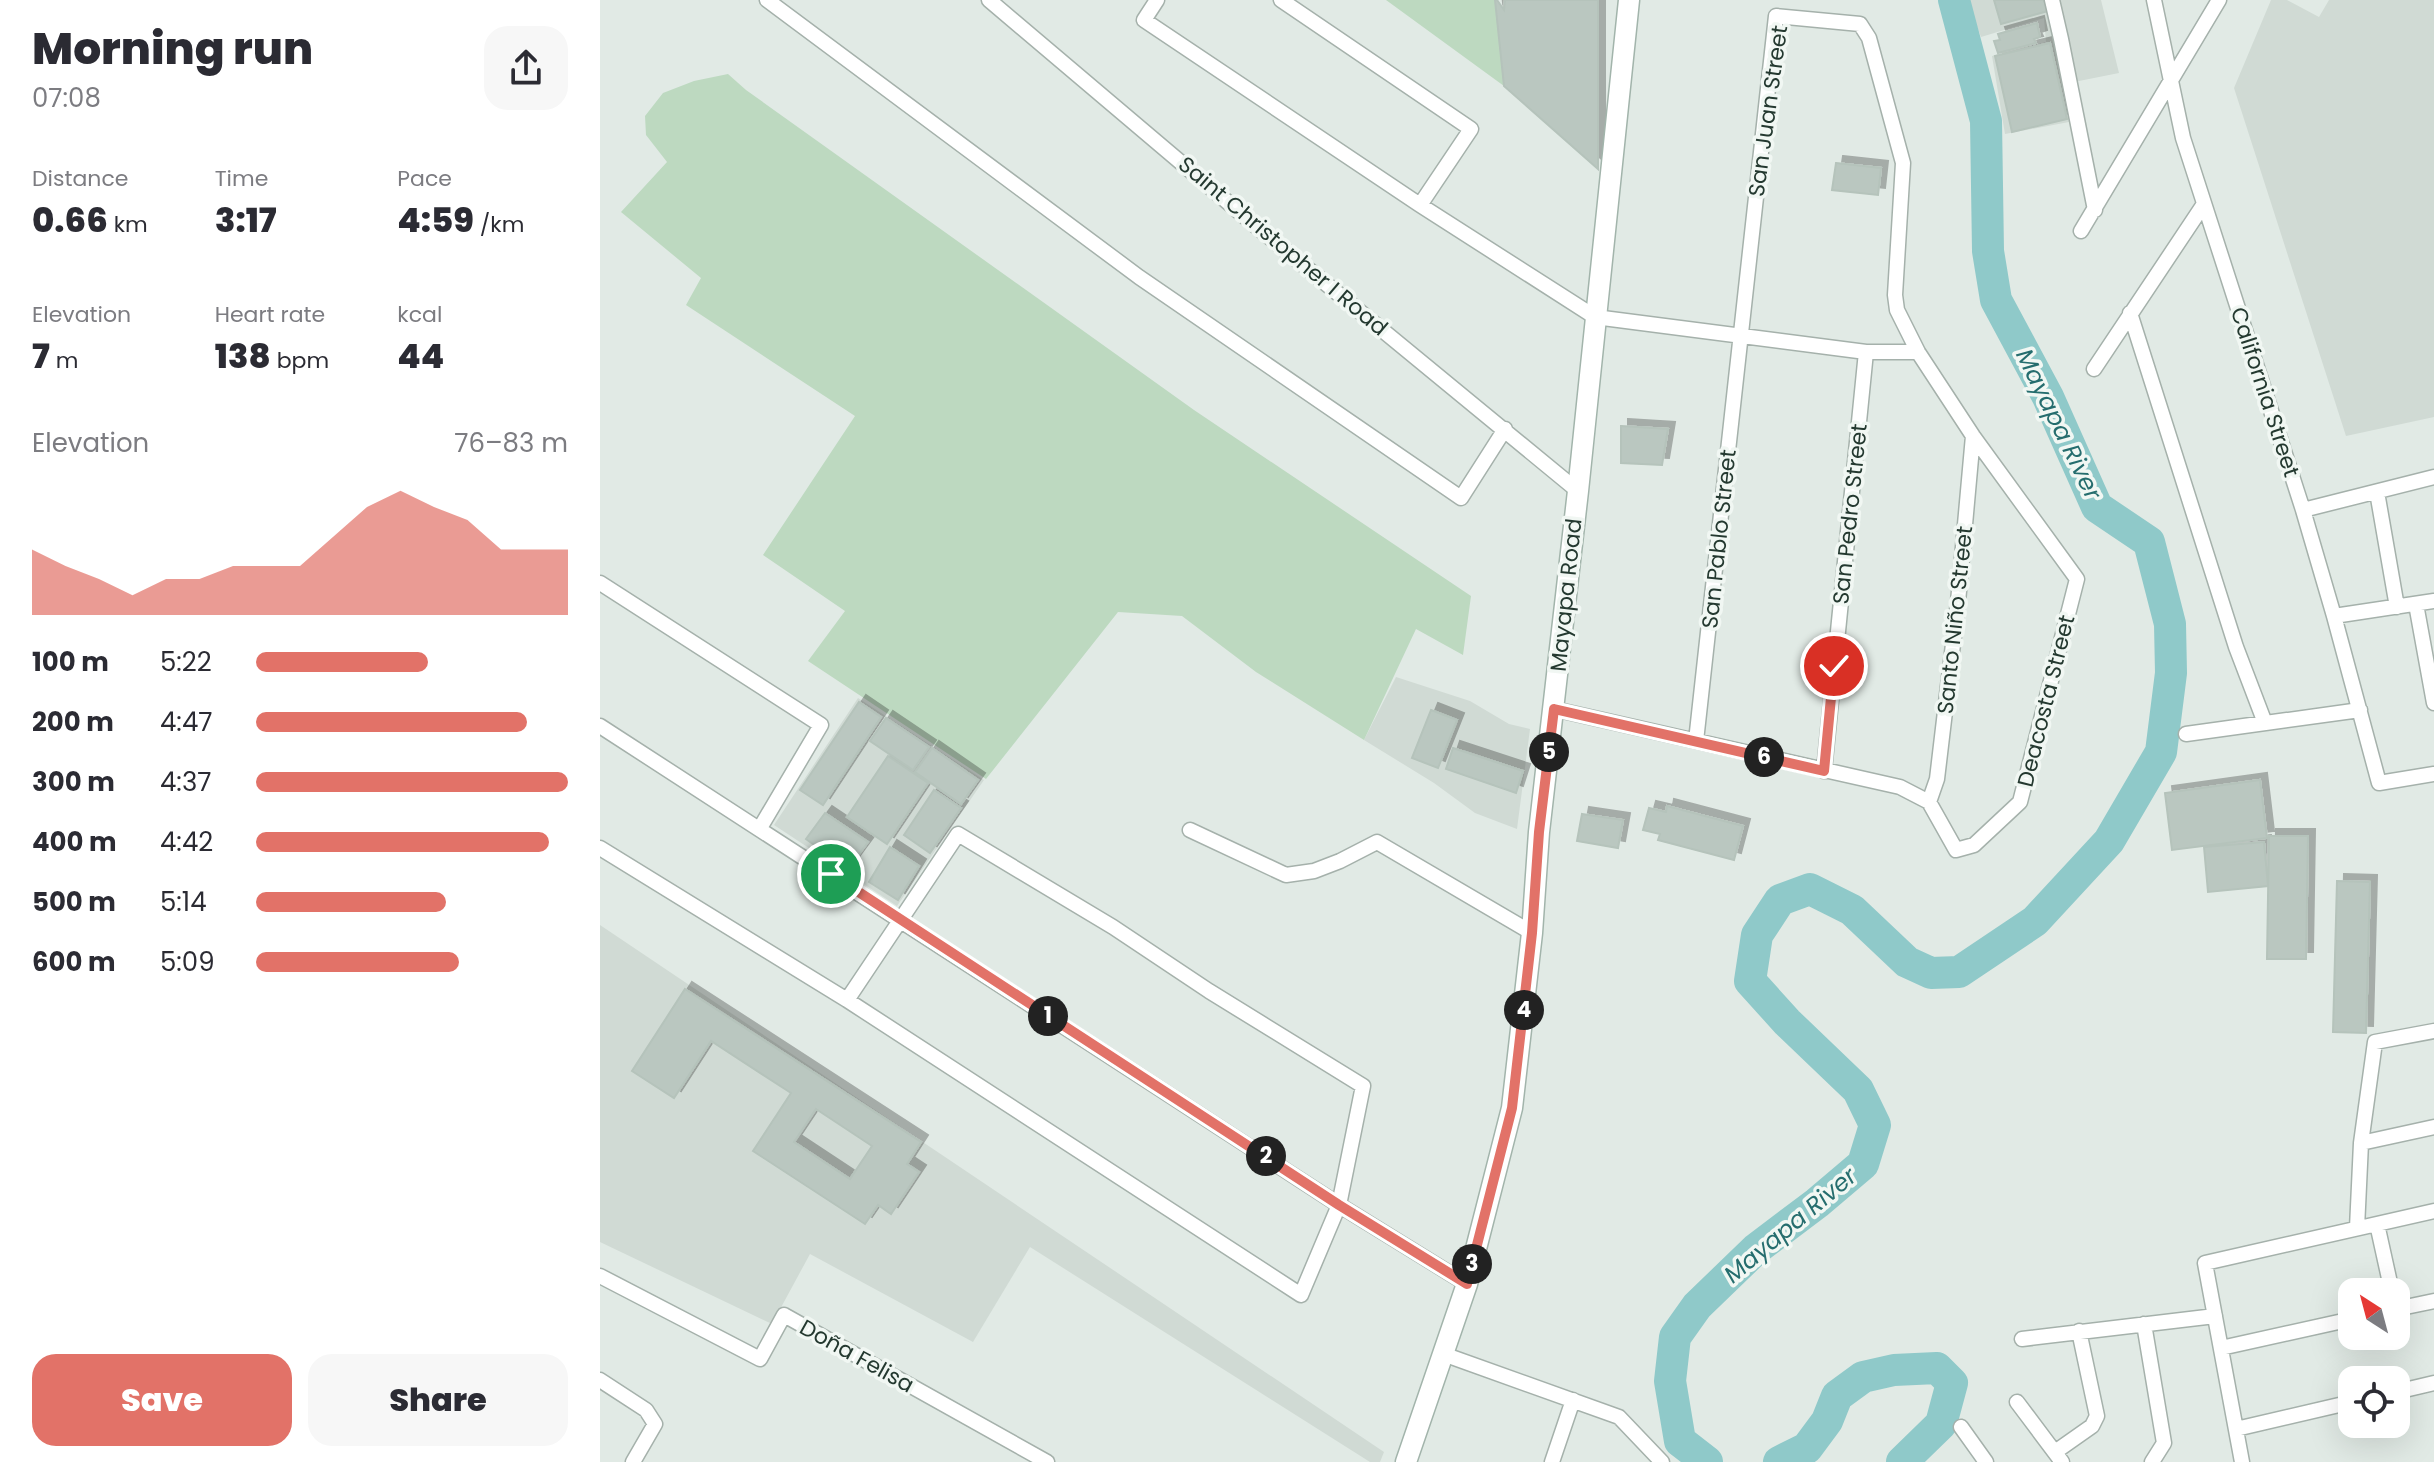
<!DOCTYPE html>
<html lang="en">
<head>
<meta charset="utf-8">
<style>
  body { margin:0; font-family:Poppins,sans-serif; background:#f7f7f7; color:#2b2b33; height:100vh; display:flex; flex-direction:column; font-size:30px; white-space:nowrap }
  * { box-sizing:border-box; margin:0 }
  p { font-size:26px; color:#7c7c81 }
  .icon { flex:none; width:44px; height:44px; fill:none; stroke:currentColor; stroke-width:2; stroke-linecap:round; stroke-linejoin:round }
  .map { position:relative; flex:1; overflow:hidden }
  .details { display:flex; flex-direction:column; background:#fff; width:600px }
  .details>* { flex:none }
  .needle { width:52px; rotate:324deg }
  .buttons { position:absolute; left:1738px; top:1278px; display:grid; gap:16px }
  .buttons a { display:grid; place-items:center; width:72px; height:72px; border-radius:16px; background:#fff; box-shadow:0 8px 32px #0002; font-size:40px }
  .pin { position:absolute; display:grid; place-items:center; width:68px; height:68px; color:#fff; margin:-34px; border:4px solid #fff; border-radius:50%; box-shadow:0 2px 8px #0007 }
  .km { position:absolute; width:40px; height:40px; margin:-20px; border-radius:50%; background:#222; color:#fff; font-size:22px; line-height:40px; text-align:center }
  .round { display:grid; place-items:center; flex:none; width:84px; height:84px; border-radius:24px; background:#f7f7f7 }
  .overview { display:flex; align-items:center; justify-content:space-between; height:136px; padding:0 32px }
  h1 { font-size:44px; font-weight:800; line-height:60px }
  .stats { display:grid; grid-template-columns:repeat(3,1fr); gap:12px; height:136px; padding:8px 32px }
  .stats div { display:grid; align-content:center }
  .stats b { font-size:34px; font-weight:800 }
  .stats small { font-size:22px; font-weight:400 }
  .stats p { font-size:22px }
  .chart { height:224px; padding:16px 32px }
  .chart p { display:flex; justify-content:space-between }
  .chart svg { width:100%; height:144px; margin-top:8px; fill:#e27268; opacity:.7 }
  .action { display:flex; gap:16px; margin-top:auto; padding:16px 32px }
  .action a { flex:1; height:92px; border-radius:24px; background:#e27268; color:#fff; font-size:32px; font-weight:800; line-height:92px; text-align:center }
  .action a+a { background:#f7f7f7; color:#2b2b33 }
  ul { padding:0 32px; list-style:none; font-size:26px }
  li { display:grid; grid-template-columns:128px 96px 1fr; align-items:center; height:60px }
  li i { height:20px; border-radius:10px; background:#e27268 }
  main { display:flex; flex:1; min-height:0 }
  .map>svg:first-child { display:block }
</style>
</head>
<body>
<main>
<section class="details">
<div class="overview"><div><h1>Morning run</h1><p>07:08</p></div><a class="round"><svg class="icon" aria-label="share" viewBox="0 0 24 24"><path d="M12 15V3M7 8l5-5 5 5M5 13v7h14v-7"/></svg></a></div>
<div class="stats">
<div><p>Distance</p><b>0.66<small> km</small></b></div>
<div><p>Time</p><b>3:17</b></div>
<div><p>Pace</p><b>4:59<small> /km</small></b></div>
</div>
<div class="stats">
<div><p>Elevation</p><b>7<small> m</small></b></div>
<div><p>Heart rate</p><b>138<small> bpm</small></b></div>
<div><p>kcal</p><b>44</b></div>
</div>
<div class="chart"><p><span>Elevation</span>76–83 m</p>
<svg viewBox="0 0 160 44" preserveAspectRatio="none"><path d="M0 44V24L10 29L20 33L30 38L40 33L50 33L60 29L70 29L80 29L90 20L100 11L110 6L120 11L130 15L140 24L150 24L160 24V44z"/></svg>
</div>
<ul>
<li><b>100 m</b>5:22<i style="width:55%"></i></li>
<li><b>200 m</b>4:47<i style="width:87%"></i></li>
<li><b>300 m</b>4:37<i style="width:100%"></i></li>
<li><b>400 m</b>4:42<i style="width:94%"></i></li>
<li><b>500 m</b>5:14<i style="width:61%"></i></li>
<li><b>600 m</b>5:09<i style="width:65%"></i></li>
</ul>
<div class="action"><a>Save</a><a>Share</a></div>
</section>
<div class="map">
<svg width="1834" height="1462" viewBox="0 0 1834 1462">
  <defs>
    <filter id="shadow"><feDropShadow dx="7" dy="-7" stdDeviation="0" flood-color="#0004"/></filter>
  </defs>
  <rect width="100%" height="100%" fill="#e1eae5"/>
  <path fill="#d0dad4" d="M1367 0H1501L1519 73 1464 84 1469 122 1405 134 1392 56 1446 42 1444 18 1381 37Z
    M1671 0H1687L1719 17 1729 0H1834V417L1746 436 1634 88Z
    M796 677 870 701 909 724 930 729 917 829 875 813 834 783 764 740Z
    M258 698 384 780 297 906 174 825Z
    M0 925 784 1452 780 1462H770L430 1247 373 1342 210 1254 172 1324 0 1242Z"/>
  <path fill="#bdd9c0" d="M786 0H895L904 86Z
    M128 74 146 90 594 410 871 596 863 655 816 629 764 740 656 672 582 616 518 612 386 779 208 661 245 611 163 555 255 416 86 305 101 278 21 212 67 162 46 135 45 116 63 93 94 81Z"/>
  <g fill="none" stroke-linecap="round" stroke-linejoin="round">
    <path stroke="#8fc9c9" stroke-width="32" d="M1107 1462 1080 1441 1070 1381 1075 1337 1097 1306 1156 1249 1217 1203 1263 1164 1275 1125 1258 1090 1187 1022 1150 981 1157 935 1180 900 1210 889 1252 910 1307 962 1331 973 1359 972 1435 921 1509 841 1561 752 1571 673 1570 624 1549 542 1497 507 1448 397 1396 300 1388 251 1386 121 1354 0
      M1179 1462 1207 1448 1227 1421 1237 1396 1263 1377 1294 1370 1337 1368 1352 1383 1341 1424 1302 1462"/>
  </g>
  <path fill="#bac7c0" stroke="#b5c3bb" stroke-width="2" fill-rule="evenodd" filter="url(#shadow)" d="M895 0H897L904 10 905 0H998V169L904 86Z
    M1394 0H1444L1448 11 1401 24Z
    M1437 23 1440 37 1434 39 1436 43 1398 53 1394 41 1400 40 1398 34Z
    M1450 43 1467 119 1412 132 1395 56Z
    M1236 163 1281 168 1278 195 1232 190Z
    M1021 426 1068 429 1062 465 1021 463Z
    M259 702 281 717 223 805 200 790Z
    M831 710 857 720 838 768 812 758Z
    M286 718 329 747 313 770 270 741Z
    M332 748 378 780 361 804 315 772Z
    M853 748 923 771 916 793 846 769Z
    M288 756 328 783 287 844 247 817Z
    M1660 780 1667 838 1572 850 1565 793Z
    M334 790 361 808 330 853 304 835Z
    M1067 806 1143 826 1134 860 1058 840 1060 834 1043 830 1049 808 1066 812Z
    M225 813 268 842 248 869 206 839Z
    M982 814 1023 820 1018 848 977 841Z
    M1669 836H1708L1706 959H1667Z
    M1664 842 1668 886 1608 892 1604 847Z
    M290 847 319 866 298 900 269 882Z
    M1737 881 1770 882 1766 1033 1733 1032Z
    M85 989 321 1142 307 1164 319 1172 291 1214 278 1205 265 1224 153 1151 191 1093 111 1041 74 1098 32 1071ZM216 1109 272 1146 250 1179 194 1142Z"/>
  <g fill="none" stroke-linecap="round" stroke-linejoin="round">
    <defs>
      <path id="minor" d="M167 0 539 277 861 498 905 429
        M389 0 657 227 978 491
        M557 0 544 20 820 205 995 317 1266 352H1318L1373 436 1477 579 1420 802 1374 845 1356 850 1329 802 1300 787 954 709
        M681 0 871 129 820 205
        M1452 0 1461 39 1495 210
        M1554 0 1583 138 1703 510 1734 616 1779 783 1834 774
        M1481 231 1619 0
        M1530 313 1636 647 1665 723
        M1494 369 1604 204
        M1777 492 1797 607
        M1703 510 1834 477
        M0 583 221 725 160 828
        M1816 604 1834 703
        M1734 616 1834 601
        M0 726 739 1205 867 1284
        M1586 734 1760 710
        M1096 741 1176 16 1260 24 1269 38 1303 163 1295 295 1297 310 1318 352
        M1224 771 1266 352
        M1329 802 1337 779 1358 602 1373 436
        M590 830 686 875 714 871 740 861 777 842 932 933
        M0 848 247 1000 701 1295 739 1205 763 1086 609 991 513 927 358 834 247 1000
        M1761 1143 1834 1127
        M1777 1224 1792 1292
        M1757 1228 1761 1143 1775 1042 1834 1031
        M0 1276 160 1359 184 1315 447 1462
        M1796 1309 1834 1301
        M1544 1324 1564 1443 1552 1462
        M1422 1339 1615 1316
        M1621 1348 1752 1319
        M843 1354 1019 1417 1062 1462
        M0 1380 46 1410 55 1424 33 1462
        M1796 1392 1834 1383
        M1417 1402 1462 1462
        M1361 1427 1386 1462
        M1636 1429 1752 1402
        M1455 1452 1492 1426 1497 1416 1479 1331
        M952 1462 973 1400
        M1642 1462 1605 1263 1834 1211"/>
      <path id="secondary" d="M806 1462 867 1284 912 1108 932 933 939 832 978 491 1029 0"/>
    </defs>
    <use href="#minor" stroke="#a5b1ab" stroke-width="17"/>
    <use href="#secondary" stroke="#a2b4ab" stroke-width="23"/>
    <use href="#minor" stroke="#fff" stroke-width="14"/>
    <use href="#secondary" stroke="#fff" stroke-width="20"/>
  </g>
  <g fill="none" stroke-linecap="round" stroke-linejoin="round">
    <defs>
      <path id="route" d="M231 874 739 1205 867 1284 912 1108 932 933 939 832 954 709 1224 771 1234 666"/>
    </defs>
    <use href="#route" stroke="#fff" stroke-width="16"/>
    <use href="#route" stroke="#e27268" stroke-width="10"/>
  </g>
  <g text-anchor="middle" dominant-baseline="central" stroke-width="7" stroke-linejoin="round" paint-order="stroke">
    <g font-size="22" fill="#243930" stroke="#f1f7f3">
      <text transform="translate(1168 111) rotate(-82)">San Juan Street</text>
      <text transform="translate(683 246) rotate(40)">Saint Christopher I Road</text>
      <text transform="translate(1665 392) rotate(72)">California Street</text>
      <text transform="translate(1250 514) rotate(-84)">San Pedro Street</text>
      <text transform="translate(1119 539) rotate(-84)">San Pablo Street</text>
      <text transform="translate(966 595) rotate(-84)">Mayapa Road</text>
      <text transform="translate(1355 620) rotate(-84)">Santo Niño Street</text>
      <text transform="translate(1446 701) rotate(-76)">Deacosta Street</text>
      <text transform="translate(257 1356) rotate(29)">Doña Felisa</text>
    </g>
    <g font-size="24" font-style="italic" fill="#256d6e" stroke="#f1f7f3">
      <text transform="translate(1459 424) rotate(64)">Mayapa River</text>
      <text transform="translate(1190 1225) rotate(-40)">Mayapa River</text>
    </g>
  </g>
</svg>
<div class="buttons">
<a><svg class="needle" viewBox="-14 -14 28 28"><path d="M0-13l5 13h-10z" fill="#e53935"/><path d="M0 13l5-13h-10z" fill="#7c7c81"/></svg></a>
<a><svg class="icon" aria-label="locate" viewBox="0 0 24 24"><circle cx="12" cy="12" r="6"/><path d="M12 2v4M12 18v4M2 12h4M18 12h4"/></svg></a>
</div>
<div class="pin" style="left:231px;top:874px;background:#1e9e55"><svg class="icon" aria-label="arrive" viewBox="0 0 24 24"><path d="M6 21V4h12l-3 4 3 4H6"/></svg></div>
<div class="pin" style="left:1234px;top:666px;background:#d93025"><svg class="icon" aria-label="check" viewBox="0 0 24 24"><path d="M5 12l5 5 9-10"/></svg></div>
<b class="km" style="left:448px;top:1016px">1</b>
<b class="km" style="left:666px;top:1156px">2</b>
<b class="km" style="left:872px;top:1264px">3</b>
<b class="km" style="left:924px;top:1010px">4</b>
<b class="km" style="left:949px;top:752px">5</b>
<b class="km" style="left:1164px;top:757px">6</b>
</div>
</main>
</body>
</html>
